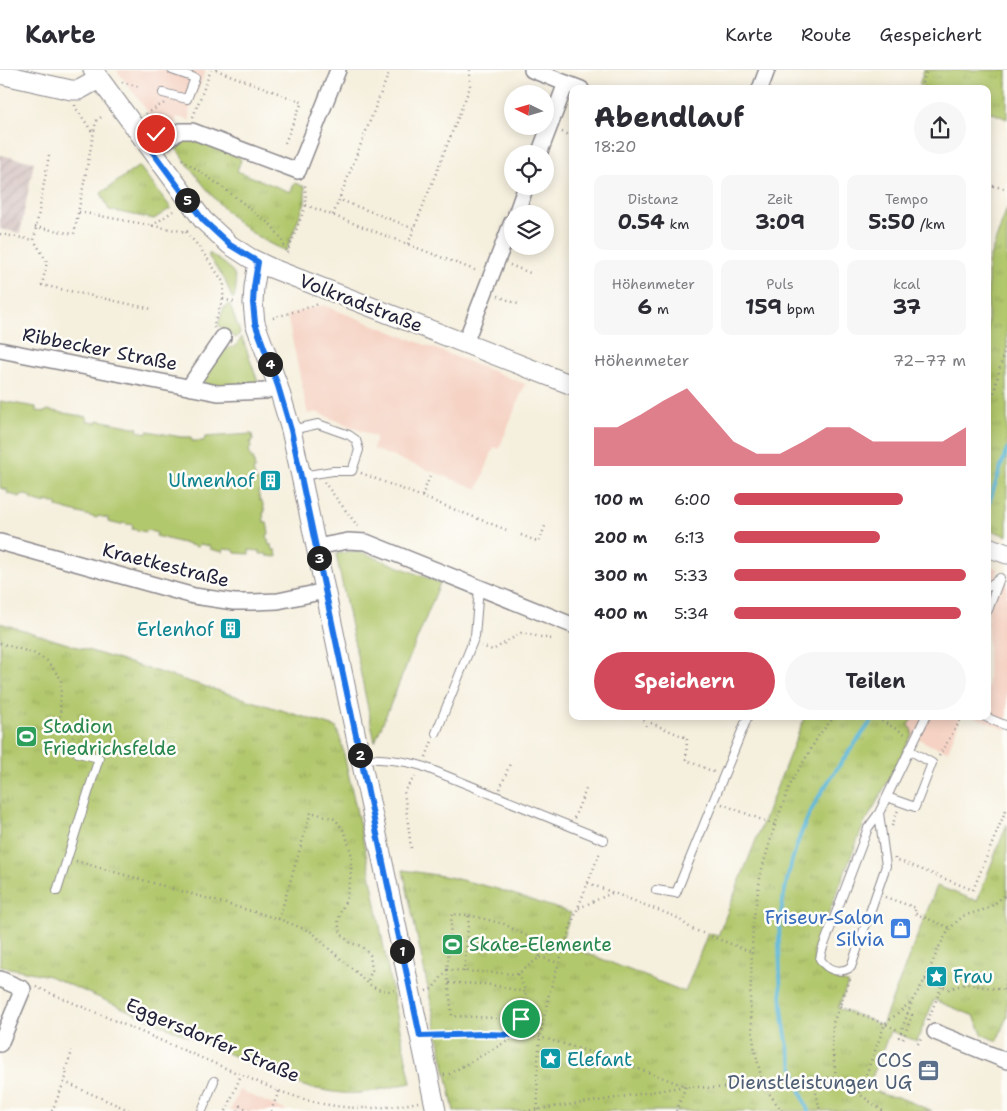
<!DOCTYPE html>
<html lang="de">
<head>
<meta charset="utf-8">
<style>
  body { margin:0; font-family:"Shantell Sans",sans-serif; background:#f7f7f7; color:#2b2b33; height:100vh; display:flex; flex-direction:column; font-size:19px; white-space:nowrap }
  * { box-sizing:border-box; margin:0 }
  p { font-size:16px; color:#7c7c81 }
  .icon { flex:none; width:28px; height:28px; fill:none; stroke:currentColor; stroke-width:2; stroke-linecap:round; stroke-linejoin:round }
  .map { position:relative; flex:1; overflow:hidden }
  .sheet { position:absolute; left:569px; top:15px; width:422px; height:635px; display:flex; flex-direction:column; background:#fff; border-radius:10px; box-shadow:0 2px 12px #0003 }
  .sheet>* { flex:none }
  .needle { width:32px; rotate:275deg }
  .buttons { position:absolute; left:504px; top:15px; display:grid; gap:10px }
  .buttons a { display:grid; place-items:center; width:50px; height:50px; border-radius:50%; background:#fff; box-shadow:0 2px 12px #0003; font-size:25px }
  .pin { position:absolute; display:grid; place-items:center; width:42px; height:42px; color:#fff; margin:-21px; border:2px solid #fff; border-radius:50%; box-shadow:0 1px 5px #0007 }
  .km { position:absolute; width:25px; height:25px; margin:-12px; border-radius:50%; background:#222; color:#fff; font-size:14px; line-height:25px; text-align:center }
  .round { display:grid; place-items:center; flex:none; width:52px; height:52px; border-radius:26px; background:#f7f7f7 }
  .overview { display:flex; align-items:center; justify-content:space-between; height:85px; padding:0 25px }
  h1 { font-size:28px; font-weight:700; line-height:38px }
  .stats { display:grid; grid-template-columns:repeat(3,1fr); gap:8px; height:85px; padding:5px 25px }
  .stats div { display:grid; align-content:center; border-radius:10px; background:#f7f7f7; text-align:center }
  .stats b { font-size:21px; font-weight:700 }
  .stats small { font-size:14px; font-weight:400 }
  .stats p { font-size:14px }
  .chart { height:140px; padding:10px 25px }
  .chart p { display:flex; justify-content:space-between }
  .chart svg { width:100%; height:90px; margin-top:5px; fill:#d1495b; opacity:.7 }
  .button { display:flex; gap:10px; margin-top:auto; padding:10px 25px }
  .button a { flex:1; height:58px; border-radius:30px; background:#d1495b; color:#fff; font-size:20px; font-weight:700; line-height:58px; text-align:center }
  .button a+a { background:#f7f7f7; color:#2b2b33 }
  ul { padding:0 25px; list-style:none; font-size:16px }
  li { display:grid; grid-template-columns:80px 60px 1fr; align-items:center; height:38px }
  li i { height:12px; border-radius:6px; background:#d1495b }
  header { display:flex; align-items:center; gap:30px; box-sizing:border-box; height:70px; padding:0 25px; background:#fff; border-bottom:1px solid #e1e1e2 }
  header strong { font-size:24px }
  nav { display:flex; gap:28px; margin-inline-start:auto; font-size:18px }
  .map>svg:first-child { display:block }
</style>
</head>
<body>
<header>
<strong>Karte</strong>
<nav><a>Karte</a><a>Route</a><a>Gespeichert</a></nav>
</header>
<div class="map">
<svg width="1007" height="1041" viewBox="0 0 1007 1041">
  <defs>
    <pattern id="industrial-furrows" width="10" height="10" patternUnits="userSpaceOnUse" patternTransform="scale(1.25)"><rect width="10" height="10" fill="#d1bfbd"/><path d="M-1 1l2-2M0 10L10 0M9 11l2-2" fill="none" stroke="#b3a4a3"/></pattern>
    <pattern id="park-tufts" width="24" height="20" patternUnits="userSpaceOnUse" patternTransform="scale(1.25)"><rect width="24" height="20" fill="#b2c86d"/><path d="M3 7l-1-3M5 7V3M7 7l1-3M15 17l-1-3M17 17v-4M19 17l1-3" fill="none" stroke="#99ac5f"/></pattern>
  </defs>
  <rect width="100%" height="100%" fill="#fdfcf7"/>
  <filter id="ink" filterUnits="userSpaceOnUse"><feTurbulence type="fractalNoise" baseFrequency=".02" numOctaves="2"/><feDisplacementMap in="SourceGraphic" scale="10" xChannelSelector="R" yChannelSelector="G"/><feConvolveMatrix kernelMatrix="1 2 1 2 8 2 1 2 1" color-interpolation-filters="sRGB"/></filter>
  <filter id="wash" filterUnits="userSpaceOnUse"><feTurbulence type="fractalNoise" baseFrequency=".0096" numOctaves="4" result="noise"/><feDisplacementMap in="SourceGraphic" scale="20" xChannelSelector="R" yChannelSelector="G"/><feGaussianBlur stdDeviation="1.12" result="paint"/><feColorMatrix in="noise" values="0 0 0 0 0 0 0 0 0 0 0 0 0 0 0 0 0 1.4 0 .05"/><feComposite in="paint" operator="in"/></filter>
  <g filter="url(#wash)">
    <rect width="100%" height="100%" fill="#f5efdd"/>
    <path fill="#f5d2c3" d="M117 0H206L189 41 190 50 177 47 172 59 164 64Z
      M323 235 525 314 499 379 494 377 478 419 373 379 376 367 316 342 308 344 287 245Z
      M988 495 998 499 996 506 1007 510V660L972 646H988Z
      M913 646H961L948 681 930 675 912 665V659L908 655Z
      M239 1020 273 1035 287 1041H230Z"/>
    <path fill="url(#industrial-furrows)" d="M0 85 34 92 20 163 0 159Z"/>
    <path fill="#b2c86d" stroke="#6a7554" d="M209 183C229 197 241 201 234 228H232L225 210 209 187Z
      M228 234 230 235 240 263 236 268 218 255 224 237 226 238Z
      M242 267 259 315 211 317C206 315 203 313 203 307L222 280 236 276Z
      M0 331 36 337V341L46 342 47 340 87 347V351L97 353 98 350 138 358 137 361 147 363 148 361 181 367H191L192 371H204L205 367 252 364 253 371 250 372 251 378 249 379 251 388H253L255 399 253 400 256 410H258L261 420 258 421 260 431H262L265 442 263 443 264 452H267L269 464 267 465 269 475H272L273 480H276L277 487 267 486V484H260V481L249 480V484L235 483 234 480 224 479 223 482 210 479V476L199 474 198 477 156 466 157 463 147 460 146 462 132 459 133 455 122 453 121 455 108 452V448L98 446 97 448 57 437V434L47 431 46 434 32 430V427L22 424 20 427 7 423 8 420 0 418Z
      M351 481 366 484 440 513 375 672 336 484Z"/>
    <path fill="url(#park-tufts)" stroke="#6a7554" d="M924 0H1007V49L988 41V19H930L919 15Z
      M188 67 239 87 241 90 237 101 290 122 295 113 305 117V132L286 181C232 160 205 117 172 73L182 68Z
      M139 96 171 138 154 149 109 140 101 123Z
      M1007 138V466L988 459V193Z
      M0 553 336 657 341 671 369 797 391 916 411 1013C394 1016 378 1021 361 1023 342 1025 322 1020 303 1016L49 906 5 897 0 895Z
      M805 646H913L908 655 912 659V665L874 737 864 754 814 880C812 900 831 909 848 913L838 938 882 955 937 816 977 831 1007 754V946L997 971 983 965 974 946 934 930 917 971 890 961 868 1018 887 1026 898 1027 932 1041H454L403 800 449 807 494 818 571 843 561 873 685 922 708 863 718 866Z"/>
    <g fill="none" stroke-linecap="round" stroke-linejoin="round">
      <path stroke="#59b6d7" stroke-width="4" d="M988 436 1007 379
        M808 1041C798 1015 789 988 785 960 782 943 781 925 780 907 780 895 779 882 779 869 780 831 792 781 808 747 825 711 852 679 875 646"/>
    </g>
  </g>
  <g filter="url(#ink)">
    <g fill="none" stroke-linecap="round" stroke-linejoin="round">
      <defs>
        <path id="service" d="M163 23 187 29 195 8 172 0
          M291 360 318 354 349 365 356 370 359 380 352 401H333L301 406
          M988 517 1000 508
          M988 540 1000 508
          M983 646 1007 656
          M436 663 475 566 479 518
          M362 688C382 689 402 690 422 696L604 770
          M887 727 915 737 932 693 909 680
          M879 743 886 796 851 897C840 904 828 901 820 889L822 880 868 758 879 743 926 646
          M656 820 676 823 748 646
          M57 821 99 688 78 683
          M202 1041 214 1011"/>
        <path id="minor" d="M532 0 581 19
          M760 19 767 0
          M152 81 180 61H192L298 101 338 0
          M539 84 566 13
          M516 144 526 116
          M465 273 512 152
          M0 280 218 323 265 321 278 316
          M192 318 193 311 223 267
          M0 472 194 526 234 532H253L278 531 325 521
          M316 477 348 471 366 472 572 555
          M0 909 23 919 0 974
          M935 962 1007 991"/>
        <path id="tertiary" d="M93 0 203 150 230 175 250 188 271 198 572 315
          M0 4 71 20H79L99 9
          M258 192 254 217 253 233 255 253 278 316 291 360 306 429 349 634 436 1041
          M988 477 1007 484"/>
      </defs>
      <use href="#service" stroke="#8c888c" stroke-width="10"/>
      <use href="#minor" stroke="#8c888c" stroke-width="18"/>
      <use href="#tertiary" stroke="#8c888c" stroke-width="21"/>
      <path stroke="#8c888c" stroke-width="2.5" stroke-dasharray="1 4" stroke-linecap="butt" d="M216 0 302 32 284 75
        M122 12 140 17
        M922 13 927 0
        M75 35V37L93 63
        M146 44 164 33
        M193 47 211 0
        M562 62 572 66
        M49 85 34 170 47 192 42 215 152 239
        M182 89 225 119 271 155 281 168 287 184
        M988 115 1007 119
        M340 126 343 131 413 158
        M306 135 477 201
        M79 142 186 162 188 161
        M333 145 390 0
        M152 156 173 141
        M35 157 74 164 96 51 104 45
        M186 162 200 178 224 213 223 229 213 256 214 258
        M0 164 34 170
        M408 174 470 17V0
        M287 183 306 135 305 113
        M510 195 530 203
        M498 226 518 234
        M223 229 237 233
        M273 248 316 235 319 233
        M988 347 1007 269
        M361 403 507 460
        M324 412 359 458
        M422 426 431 404
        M521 465 539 472 545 456
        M0 573 33 583 47 591 61 609 60 654 70 655 75 675
        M481 576 493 580 521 563 551 569
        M641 646 648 659
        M873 646 907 665
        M651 653 687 668 686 690 714 702
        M939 686 963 646
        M426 687 432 671
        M500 719 511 691
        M722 734 775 755
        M574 748 586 719
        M892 756 898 740
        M411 778 404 721 416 705
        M895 788V789L973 820 1007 737
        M76 791 279 849 312 862 328 878 354 900 367 913 377 919 388 921 395 920
        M588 813 676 847 692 859 752 882
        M885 827 916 838 914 843 950 858
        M579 838 612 823
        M279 849 311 742 335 749 345 762 352 787 350 812 346 830 341 841 338 853 341 864 350 873 361 876 370 885 372 900 367 913
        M540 887 558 893
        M464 902 469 845 452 844 447 900 518 904 540 887 529 867 504 854 469 845
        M518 904 526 922
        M925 910 949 919 966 914 1004 920 1007 922
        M36 917 279 1021C297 1027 317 1034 336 1036 362 1040 392 1038 418 1032
        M1004 920 1007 908
        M426 921 432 919 447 900 452 946 521 949 526 922 486 914 449 913
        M840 936 885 954 900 961
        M907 943 912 945 903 969 899 967 912 932
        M928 950 942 916
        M434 965 484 964 518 965 540 967 604 986 685 1016
        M918 974 922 966
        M444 1005 449 1004 518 965 521 949
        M836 1007 832 977 833 953 851 907
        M813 1008 820 1041
        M64 1012 131 1041
        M859 1023 885 954 912 931 925 910 939 877 950 858 963 846 989 838 1004 826 1007 823
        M538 1040 537 1003 540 967 549 924 570 858 600 782
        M52 1041 67 1005 65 1000 72 982 71 981
        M226 1041 241 1005
        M238 1041 240 1036 251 1041
        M271 1041 279 1021
        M525 1041 604 1030 686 1016 712 1018 737 1017 836 1007 883 1041
        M676 1041 686 1016
        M782 1041 763 1015 754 976 750 936 753 853 761 802 775 755 790 715 819 665 835 646"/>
      <use href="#service" stroke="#fff" stroke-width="8"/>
      <use href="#minor" stroke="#fff" stroke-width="15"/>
      <use href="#tertiary" stroke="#fff" stroke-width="19"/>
    </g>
  </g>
  <g fill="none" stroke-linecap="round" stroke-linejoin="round" filter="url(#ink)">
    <defs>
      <path id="route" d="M156 64 164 73 152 81 203 150 230 175 258 192 254 217 253 233 255 253 278 316 291 360 420 966 484 964 518 965 521 949"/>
    </defs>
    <use href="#route" stroke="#fff" stroke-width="10"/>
    <use href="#route" stroke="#1a73e8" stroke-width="6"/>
  </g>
  <defs>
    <symbol id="building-square" viewBox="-11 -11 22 22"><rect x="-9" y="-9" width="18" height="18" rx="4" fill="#0f9aa8" stroke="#fdfcf7"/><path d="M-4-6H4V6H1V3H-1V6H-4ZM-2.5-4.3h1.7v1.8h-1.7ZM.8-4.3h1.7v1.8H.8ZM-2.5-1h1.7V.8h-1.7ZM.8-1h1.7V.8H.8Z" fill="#fff"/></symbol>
    <symbol id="stadium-square" viewBox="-11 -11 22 22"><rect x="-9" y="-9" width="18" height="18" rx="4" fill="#2e9e5b" stroke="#fdfcf7"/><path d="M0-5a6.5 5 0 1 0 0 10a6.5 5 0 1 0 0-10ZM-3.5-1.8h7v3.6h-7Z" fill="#fff"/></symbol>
    <symbol id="shop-square" viewBox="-11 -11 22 22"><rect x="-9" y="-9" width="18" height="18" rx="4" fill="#3f7fe0" stroke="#fdfcf7"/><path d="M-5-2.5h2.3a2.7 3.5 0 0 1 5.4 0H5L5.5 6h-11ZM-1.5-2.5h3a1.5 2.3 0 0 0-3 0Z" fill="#fff"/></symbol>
    <symbol id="sight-square" viewBox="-11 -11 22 22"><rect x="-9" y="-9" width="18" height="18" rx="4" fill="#0f9aa8" stroke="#fdfcf7"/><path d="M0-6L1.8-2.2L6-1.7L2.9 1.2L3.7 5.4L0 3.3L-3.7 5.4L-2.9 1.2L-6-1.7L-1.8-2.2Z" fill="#fff"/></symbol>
    <symbol id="office-square" viewBox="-11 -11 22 22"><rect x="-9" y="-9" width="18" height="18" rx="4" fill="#5c6f8a" stroke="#fdfcf7"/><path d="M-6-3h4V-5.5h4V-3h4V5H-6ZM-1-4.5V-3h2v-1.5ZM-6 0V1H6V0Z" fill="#fff"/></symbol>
  </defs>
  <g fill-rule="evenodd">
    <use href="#building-square" x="258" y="398" width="25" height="25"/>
    <use href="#building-square" x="218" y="546" width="25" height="25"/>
    <use href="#stadium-square" x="14" y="654" width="25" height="25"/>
    <use href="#shop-square" x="888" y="846" width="25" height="25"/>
    <use href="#stadium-square" x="440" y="862" width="25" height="25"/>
    <use href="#sight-square" x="924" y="894" width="25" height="25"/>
    <use href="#sight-square" x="538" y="976" width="25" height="25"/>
    <use href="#office-square" x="916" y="988" width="25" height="25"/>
  </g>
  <g text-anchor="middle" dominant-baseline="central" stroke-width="5" stroke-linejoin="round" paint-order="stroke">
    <g font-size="19" fill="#22223b" stroke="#fdfcf7">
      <text transform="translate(361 233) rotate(21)">Volkradstraße</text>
      <text transform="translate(100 279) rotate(11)">Ribbecker Straße</text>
      <text transform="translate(166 495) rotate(14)">Kraetkestraße</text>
      <text transform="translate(213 970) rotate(23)">Eggersdorfer Straße</text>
    </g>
    <g font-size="19" fill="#0d838f" stroke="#fdfcf7" text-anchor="end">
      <text x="255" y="410">Ulmenhof</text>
      <text x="214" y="559">Erlenhof</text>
      <text x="953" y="906" text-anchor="start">Frau</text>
      <text x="567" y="989" text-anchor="start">Elefant</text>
    </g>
    <g font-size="19" fill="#27864d" stroke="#fdfcf7" text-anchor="start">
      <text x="43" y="656">Stadion<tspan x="43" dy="22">Friedrichsfelde</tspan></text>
      <text x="469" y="874">Skate-Elemente</text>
    </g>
    <g font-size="19" fill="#366cbe" stroke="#fdfcf7" text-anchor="end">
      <text x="884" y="847">Friseur-Salon<tspan x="884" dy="22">Silvia</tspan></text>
    </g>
    <g font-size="19" fill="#4e5e75" stroke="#fdfcf7" text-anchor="end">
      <text x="912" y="990">COS<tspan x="912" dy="22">Dienstleistungen UG</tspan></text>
    </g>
  </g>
</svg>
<div class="buttons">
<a><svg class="needle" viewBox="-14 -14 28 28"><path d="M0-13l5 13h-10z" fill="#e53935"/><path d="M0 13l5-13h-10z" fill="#7c7c81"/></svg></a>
<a><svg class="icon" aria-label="locate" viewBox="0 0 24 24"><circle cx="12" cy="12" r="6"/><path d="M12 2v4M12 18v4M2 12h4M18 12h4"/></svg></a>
<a><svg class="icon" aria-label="layers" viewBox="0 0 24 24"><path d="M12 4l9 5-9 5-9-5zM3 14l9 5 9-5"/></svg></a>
</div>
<div class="pin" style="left:521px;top:949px;background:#1e9e55"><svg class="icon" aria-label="arrive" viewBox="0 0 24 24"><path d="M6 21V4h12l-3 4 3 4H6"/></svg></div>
<div class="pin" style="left:156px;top:64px;background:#d93025"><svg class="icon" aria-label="check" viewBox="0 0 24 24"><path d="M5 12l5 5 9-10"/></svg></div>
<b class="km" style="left:402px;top:881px">1</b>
<b class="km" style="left:360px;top:685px">2</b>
<b class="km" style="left:319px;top:488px">3</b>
<b class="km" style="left:270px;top:294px">4</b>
<b class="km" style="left:187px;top:130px">5</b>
<section class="sheet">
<div class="overview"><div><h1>Abendlauf</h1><p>18:20</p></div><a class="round"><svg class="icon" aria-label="share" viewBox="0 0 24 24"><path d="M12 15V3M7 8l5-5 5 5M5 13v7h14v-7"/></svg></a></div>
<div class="stats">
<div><p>Distanz</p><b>0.54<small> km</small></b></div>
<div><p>Zeit</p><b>3:09</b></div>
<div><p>Tempo</p><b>5:50<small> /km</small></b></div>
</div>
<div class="stats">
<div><p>Höhenmeter</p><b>6<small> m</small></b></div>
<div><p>Puls</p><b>159<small> bpm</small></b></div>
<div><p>kcal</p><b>37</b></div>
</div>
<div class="chart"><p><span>Höhenmeter</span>72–77 m</p>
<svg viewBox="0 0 160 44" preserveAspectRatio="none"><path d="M0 44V25L10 25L20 19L30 12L40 6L50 19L60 32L70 38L80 38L90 32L100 25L110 25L120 32L130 32L140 32L150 32L160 25V44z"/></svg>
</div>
<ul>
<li><b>100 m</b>6:00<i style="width:73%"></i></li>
<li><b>200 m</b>6:13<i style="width:63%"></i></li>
<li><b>300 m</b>5:33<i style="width:100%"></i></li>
<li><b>400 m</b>5:34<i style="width:98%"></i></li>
</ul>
<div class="button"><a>Speichern</a><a>Teilen</a></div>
</section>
</div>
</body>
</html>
